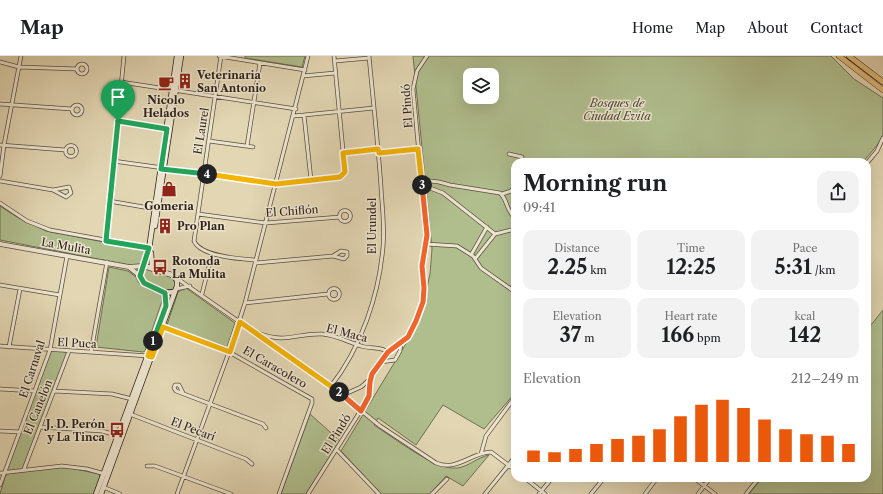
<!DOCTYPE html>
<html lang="en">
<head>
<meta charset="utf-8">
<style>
  body { margin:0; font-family:"Libre Caslon Text",serif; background:#f2f2f2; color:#202124; height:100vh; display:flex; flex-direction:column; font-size:15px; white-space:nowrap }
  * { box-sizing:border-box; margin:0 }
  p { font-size:13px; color:#757577 }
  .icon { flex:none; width:22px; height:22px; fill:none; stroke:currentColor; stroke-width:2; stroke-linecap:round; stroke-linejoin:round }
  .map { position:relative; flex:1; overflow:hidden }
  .sheet { position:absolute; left:511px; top:102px; width:360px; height:324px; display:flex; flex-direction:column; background:#fff; border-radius:12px; box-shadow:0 4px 16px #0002 }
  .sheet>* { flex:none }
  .tools { position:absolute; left:463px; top:12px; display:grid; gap:8px }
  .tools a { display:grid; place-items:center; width:36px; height:36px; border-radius:8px; background:#fff; box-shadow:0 4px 16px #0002; font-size:20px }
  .pin { position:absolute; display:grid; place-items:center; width:34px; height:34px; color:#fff; margin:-41px -17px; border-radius:50% 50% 50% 0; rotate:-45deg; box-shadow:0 0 4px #0007 }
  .pin .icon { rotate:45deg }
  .km { position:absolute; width:20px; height:20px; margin:-10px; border-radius:50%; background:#222; color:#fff; font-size:11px; line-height:20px; text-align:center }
  .round { display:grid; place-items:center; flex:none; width:42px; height:42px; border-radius:12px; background:#f2f2f2 }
  .headline { display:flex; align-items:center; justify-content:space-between; height:68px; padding:0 12px }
  h1 { font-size:22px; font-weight:700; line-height:30px }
  .figures { display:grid; grid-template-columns:repeat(3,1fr); gap:6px; height:68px; padding:4px 12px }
  .figures div { display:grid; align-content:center; border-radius:10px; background:#f2f2f2; text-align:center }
  .figures b { font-size:20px; font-weight:700 }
  .figures small { font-size:11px; font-weight:400 }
  .figures p { font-size:11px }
  .chart { height:112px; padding:8px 12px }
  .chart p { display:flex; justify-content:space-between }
  .chart svg { width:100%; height:72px; margin-top:4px; stroke:#ea580c; stroke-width:6 }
  header { display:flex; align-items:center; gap:24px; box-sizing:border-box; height:56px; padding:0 20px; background:#fff; border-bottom:1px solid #e0e0e0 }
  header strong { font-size:19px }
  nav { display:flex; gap:22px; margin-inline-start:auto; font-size:14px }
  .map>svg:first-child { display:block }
</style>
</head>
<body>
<header>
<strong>Map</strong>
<nav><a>Home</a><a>Map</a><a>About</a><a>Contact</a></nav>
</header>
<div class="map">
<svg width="883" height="438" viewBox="0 0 883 438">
  <rect width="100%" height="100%" fill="#e2d6b3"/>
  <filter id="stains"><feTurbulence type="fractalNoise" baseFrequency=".005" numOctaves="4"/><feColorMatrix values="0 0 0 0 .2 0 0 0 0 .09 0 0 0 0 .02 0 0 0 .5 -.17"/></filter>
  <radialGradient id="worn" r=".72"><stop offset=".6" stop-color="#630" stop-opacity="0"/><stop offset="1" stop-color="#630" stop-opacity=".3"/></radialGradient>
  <path fill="#b0be8e" stroke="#6f7054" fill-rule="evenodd" d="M245 0H305L302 11 245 2Z
    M413 0H831L854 23 883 42V79L878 88 863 106H515V337L484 373 443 349 416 389 378 362 374 369C393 381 436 415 457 412 468 411 478 401 489 399L463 430 446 420 430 438H381L341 395 419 266 430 218 432 193ZM470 19H492V41H470Z
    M0 150 17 161 46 175 146 194 142 207 134 210 0 184Z
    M109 211 128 215 136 221 139 227 161 239 162 245 145 295 143 296 96 291Z
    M150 212 173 222 175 228 173 234 165 235 144 224 141 218 144 213Z
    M186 232 235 267 227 291 167 269 178 236Z
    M883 254V438H749L762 422H867V274Z
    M50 294 69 295 24 413 4 417Z
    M310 358 340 385 306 438H281Z
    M48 411 71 412 99 418 100 421 94 438H0L5 421 9 416Z"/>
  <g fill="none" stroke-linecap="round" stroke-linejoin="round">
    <defs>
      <path id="minor" d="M219 0 305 14
        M221 0 194 185C201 201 241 203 256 204
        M335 5 369 2
        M0 6 19 11 77 13
        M77 13a5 5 0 1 1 10 0a5 5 0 1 1-10 0Z
        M303 20 335 17
        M121 26 296 53
        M0 48 72 53
        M72 54a5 5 0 1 1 10 0a5 5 0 1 1-10 0Z
        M304 59 311 124
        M294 60 374 52
        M117 65 167 73
        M209 85 253 91
        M0 89 65 94
        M65.5 95a5.5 5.5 0 1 1 11 0a5.5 5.5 0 1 1-11 0Z
        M247 90 260 7
        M343 97 378 93
        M379 97 418 93
        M509 98 522 101V106
        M113 105 273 127 343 120 345 116 334 0
        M867 107 877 95 883 82
        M0 120 4 89 21 0
        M421 124 439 126 450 129 500 137C508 144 505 153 515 162
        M0 125 53 134 66 141 71 137 69 131 53 134
        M422 129 443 137 495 178
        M502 138 511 135 515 130
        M109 145 155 153
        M0 147 27 165 50 174 149 192
        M339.5 160a5.5 5.5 0 1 1 11 0a5.5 5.5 0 1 1-11 0Z
        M198 158 266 167 340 161
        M106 185 124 0
        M426 188 457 190 473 200 481 212 515 236
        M471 199 487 171
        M475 203 495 178 515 173
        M256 207 333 200 344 203 347 200V196L341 195 333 200
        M175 221 331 330 380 370 436 407C457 416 472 396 491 396L515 414
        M0 229 60 239
        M328.5 238a5.5 5.5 0 1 1 11 0a5.5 5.5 0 1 1-11 0Z
        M176 233 190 230
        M202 238 212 198
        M245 247 328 238
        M161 270 229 296 312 343V347L279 438
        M258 277C287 288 296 277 322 278 336 279 348 286 361 290 369 293 381 290 388 296
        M0 290 149 300
        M9 291 20 233
        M91 296 107 206
        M381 306 395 304 400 295 401 286
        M331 330C361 292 379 239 383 191 385 171 382 151 381 131 378 87 373 44 369 0
        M0 333 35 335
        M54 335 112 338 132 343
        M183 337 179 329H175L174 332 176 335 263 368 266 372
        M343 339 361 331 370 323
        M130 358 246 403 252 408
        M40 371 102 375 119 380
        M0 375 20 376
        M337 394 379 438
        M481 398 486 380 515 341
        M147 410H155L231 438
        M24 413 69 295
        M0 417 62 410 87 413 105 418
        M525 422 545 438
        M694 422 715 438
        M0 429 50 294 67 200
        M103 431 120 438
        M177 438 229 296 245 247 308 0
        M308 438 368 343 372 318 387 297 408 281 416 265 423 246 424 232 423 210 426 173 413 33 417 15 427 0
        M432 438 447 423
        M485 438 515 401
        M539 438 552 422
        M591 438 604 422
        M645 438 657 422
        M698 438 710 422
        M746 438 759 422"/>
      <path id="tertiary" d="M0 188 129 211 143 210
        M130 212 140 220"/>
      <path id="secondary" d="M155 170 181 0
        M151 197 152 211
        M175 235C168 240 142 230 140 221 138 214 145 207 148 200L177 0
        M96 438 159 269 166 250 165 237
        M101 438 177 230V224L172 219 144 210"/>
      <path id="primary" d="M839 0 883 34
        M849 0 883 26"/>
    </defs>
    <use href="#minor" stroke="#5b4f41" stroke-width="4.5"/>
    <use href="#tertiary" stroke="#5b4f41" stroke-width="5.5"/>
    <use href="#secondary" stroke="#2e221b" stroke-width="6"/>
    <use href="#primary" stroke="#2e221b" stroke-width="6"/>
    <use href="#minor" stroke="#ece4ce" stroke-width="3"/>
    <use href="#tertiary" stroke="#ece4ce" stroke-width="4"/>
    <use href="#secondary" stroke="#ece4ce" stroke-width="4.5"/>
    <use href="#primary" stroke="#e1bb7a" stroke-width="5"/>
  </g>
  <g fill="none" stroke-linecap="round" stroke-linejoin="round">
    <defs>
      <path id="split-1" d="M118 65 106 185 149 192 140 220 144 227 165 237 166 250 153 285"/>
      <path id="split-2" d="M153 285 148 300 152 301 163 271 230 296 240 266 339 336"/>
      <path id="split-3" d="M339 336 361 355 369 340 370 326 372 318 388 296 408 281 416 265 423 246 424 232 422 210 427 179 422 129"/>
      <path id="split-4" d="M207 118 276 128 340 121 345 116 343 97 378 93 379 97 418 93 422 129"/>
      <path id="split-5" d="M118 65 167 73 161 113 207 118"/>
    </defs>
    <use href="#split-1" stroke="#fff" stroke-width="8"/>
    <use href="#split-2" stroke="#fff" stroke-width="8"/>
    <use href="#split-3" stroke="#fff" stroke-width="8"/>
    <use href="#split-4" stroke="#fff" stroke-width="8"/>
    <use href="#split-5" stroke="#fff" stroke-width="8"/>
    <use href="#split-1" stroke="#22a559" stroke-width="5"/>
    <use href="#split-2" stroke="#f5b400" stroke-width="5"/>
    <use href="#split-3" stroke="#f0652b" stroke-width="5"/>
    <use href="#split-4" stroke="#f5b400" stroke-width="5"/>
    <use href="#split-5" stroke="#22a559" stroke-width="5"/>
  </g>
  <defs>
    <symbol id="building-bare" viewBox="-9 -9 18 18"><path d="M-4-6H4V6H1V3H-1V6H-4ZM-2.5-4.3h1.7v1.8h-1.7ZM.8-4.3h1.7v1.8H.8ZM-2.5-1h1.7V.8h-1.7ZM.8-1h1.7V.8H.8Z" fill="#8f2418" stroke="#ece4ce" stroke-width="2.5" paint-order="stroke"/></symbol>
    <symbol id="cafe-bare" viewBox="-9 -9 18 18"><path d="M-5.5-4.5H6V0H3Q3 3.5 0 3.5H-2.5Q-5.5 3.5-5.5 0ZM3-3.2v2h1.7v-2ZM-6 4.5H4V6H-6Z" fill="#8f2418" stroke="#ece4ce" stroke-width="2.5" paint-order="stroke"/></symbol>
    <symbol id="shop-bare" viewBox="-9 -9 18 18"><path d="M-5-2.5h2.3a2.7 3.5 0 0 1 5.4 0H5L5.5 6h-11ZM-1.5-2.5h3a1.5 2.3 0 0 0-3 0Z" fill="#8f2418" stroke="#ece4ce" stroke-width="2.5" paint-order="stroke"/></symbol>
    <symbol id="bus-bare" viewBox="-9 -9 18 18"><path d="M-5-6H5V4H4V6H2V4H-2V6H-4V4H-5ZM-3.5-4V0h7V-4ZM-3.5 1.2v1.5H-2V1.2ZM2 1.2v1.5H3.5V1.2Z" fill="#8f2418" stroke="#ece4ce" stroke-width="2.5" paint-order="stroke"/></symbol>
  </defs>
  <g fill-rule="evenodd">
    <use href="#building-bare" x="174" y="14" width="22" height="22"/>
    <use href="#cafe-bare" x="155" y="16" width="22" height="22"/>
    <use href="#shop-bare" x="158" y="122" width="22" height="22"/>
    <use href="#building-bare" x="154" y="159" width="22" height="22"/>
    <use href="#bus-bare" x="149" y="200" width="22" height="22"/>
    <use href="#bus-bare" x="106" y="363" width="22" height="22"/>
  </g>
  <g text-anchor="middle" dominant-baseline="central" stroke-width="3" stroke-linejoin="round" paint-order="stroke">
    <g font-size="11" font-weight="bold" fill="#2e221b" stroke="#ece4ce" text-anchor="start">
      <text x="197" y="19">Veterinaria<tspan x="197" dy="13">San Antonio</tspan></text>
      <text x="166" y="44" text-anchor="middle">Nicolo<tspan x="166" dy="13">Helados</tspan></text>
      <text x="169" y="150" text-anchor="middle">Gomeria</text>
      <text x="177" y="170">Pro Plan</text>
      <text x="172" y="205">Rotonda<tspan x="172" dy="13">La Mulita</tspan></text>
      <text x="105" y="368" text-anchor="end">J. D. Perón<tspan x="105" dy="13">y La Tinca</tspan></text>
    </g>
    <g font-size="11" font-style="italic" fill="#4e4938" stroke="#ece4ce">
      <text x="617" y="47">Bosques de<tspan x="617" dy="13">Ciudad Evita</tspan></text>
    </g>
    <g font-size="11" fill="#2e221b" stroke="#ece4ce">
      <text transform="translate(407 50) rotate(-94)">El Pindó</text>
      <text transform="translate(201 75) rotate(-81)">El Laurel</text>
      <text transform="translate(292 155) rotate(-4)">El Chiflón</text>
      <text transform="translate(372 170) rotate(-90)">El Urundel</text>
      <text transform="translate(66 190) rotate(10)">La Mulita</text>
      <text transform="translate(347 277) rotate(15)">El Maca</text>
      <text transform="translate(77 287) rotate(3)">El Puca</text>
      <text transform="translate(275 311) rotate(30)">El Caracolero</text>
      <text transform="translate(32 313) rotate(-72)">El Carnaval</text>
      <text transform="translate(38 351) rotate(-68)">El Canelón</text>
      <text transform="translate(193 373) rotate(21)">El Pecarí</text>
      <text transform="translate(336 378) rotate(-58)">El Pindó</text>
    </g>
  </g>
  <rect width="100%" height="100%" filter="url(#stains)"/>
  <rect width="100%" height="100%" fill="url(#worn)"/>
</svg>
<div class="tools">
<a><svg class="icon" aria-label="layers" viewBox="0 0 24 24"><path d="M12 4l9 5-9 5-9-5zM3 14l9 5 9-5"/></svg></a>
</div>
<div class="pin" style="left:118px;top:65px;background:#1e9e55"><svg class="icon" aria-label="arrive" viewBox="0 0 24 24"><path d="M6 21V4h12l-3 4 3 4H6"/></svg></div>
<b class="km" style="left:153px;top:285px">1</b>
<b class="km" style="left:339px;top:336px">2</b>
<b class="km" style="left:422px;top:129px">3</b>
<b class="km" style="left:207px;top:118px">4</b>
<section class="sheet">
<div class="headline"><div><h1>Morning run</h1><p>09:41</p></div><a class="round"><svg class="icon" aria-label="share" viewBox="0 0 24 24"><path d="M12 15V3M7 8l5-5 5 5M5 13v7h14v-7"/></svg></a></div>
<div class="figures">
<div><p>Distance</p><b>2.25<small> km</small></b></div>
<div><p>Time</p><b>12:25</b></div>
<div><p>Pace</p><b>5:31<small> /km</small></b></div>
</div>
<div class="figures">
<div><p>Elevation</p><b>37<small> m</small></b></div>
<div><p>Heart rate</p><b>166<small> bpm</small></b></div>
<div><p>kcal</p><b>142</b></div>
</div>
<div class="chart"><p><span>Elevation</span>212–249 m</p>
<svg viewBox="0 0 160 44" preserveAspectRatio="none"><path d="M5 44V37M15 44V38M25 44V36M35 44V33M45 44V30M55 44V28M65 44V24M75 44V16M85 44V9M95 44V6M105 44V11M115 44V18M125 44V24M135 44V27M145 44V28M155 44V33"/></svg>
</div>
</section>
</div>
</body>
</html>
